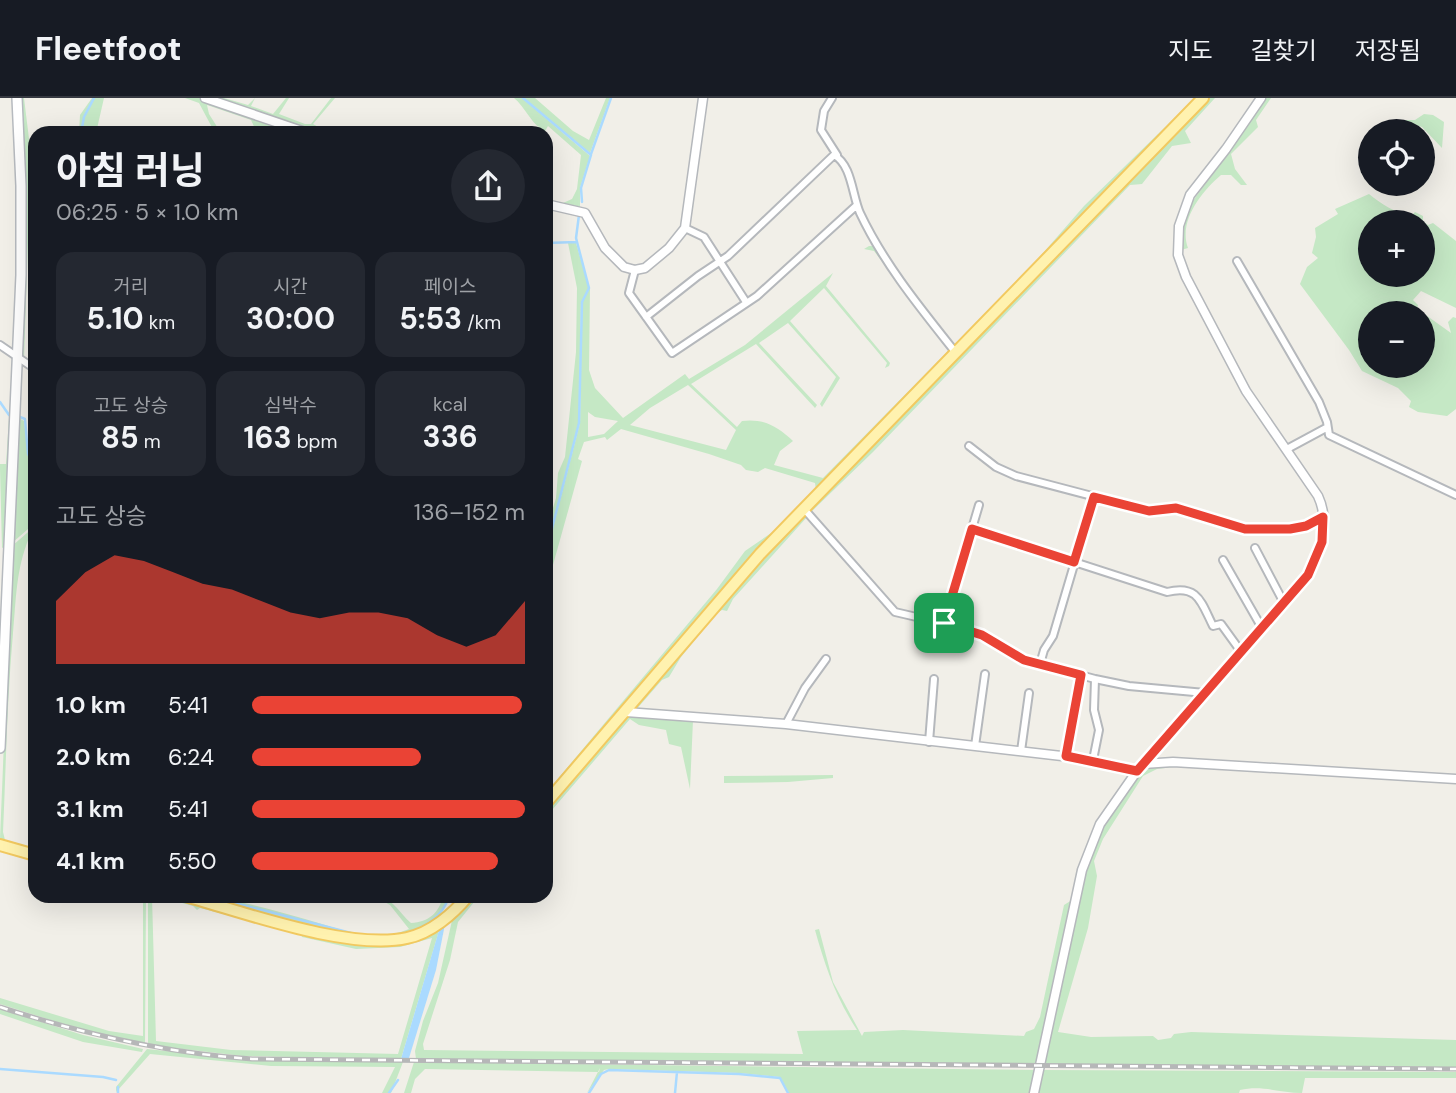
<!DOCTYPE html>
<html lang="ko">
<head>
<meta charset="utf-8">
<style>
  body { margin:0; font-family:"DM Sans","Noto Sans KR",sans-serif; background:#242831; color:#f1f3f6; height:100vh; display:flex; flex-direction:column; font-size:26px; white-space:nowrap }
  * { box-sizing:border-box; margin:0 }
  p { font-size:23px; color:#9ea1a6 }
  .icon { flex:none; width:38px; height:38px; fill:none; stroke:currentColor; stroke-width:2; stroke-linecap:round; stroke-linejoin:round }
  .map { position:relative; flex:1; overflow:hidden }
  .details { position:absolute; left:28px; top:28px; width:525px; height:777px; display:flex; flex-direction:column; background:#171b24; border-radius:21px; box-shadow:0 7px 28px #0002 }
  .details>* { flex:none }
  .fabs { position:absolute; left:1358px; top:21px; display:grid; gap:14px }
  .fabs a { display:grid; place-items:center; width:77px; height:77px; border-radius:50%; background:#171b24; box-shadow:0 7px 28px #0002; font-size:35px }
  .pin { position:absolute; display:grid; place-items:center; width:60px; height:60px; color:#fff; margin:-30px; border-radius:14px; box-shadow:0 4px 10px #0006 }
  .round { display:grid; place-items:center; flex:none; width:74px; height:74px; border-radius:37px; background:#242831 }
  .headline { display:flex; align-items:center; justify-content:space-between; height:119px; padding:0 28px }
  h1 { font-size:38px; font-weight:700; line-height:52px }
  .metrics { display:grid; grid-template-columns:repeat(3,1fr); gap:10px; height:119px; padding:7px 28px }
  .metrics div { display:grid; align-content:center; border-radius:18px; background:#242831; text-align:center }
  .metrics b { font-size:30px; font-weight:700 }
  .metrics small { font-size:19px; font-weight:400 }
  .metrics p { font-size:19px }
  .chart { height:196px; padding:14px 28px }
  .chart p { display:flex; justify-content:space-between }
  .chart svg { width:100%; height:126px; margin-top:7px; fill:#ea4335; opacity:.7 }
  ul { padding:0 28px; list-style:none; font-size:23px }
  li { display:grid; grid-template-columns:112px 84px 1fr; align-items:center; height:52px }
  li i { height:18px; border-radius:9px; background:#ea4335 }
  header { display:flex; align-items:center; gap:42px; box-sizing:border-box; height:98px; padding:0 35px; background:#171b24; border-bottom:2px solid #363941 }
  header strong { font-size:33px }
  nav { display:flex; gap:38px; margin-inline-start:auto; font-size:24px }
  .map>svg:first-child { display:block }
</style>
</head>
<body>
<header>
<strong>Fleetfoot</strong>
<nav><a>지도</a><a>길찾기</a><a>저장됨</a></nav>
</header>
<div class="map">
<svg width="1456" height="995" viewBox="0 0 1456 995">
  <rect width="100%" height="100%" fill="#f1efe8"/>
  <path fill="#c5e8c5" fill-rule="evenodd" d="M20 0H24L31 57 24 263 21 262Z
    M92 0H104L96 35H79L80 17Z
    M185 0H199L302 35H285L263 28 264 35H257L251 22 207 7 209 16 221 35H215L199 5Z
    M210 0H224L248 7 255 0 251 8 273 16 286 0H289L279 16 305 26H311L331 0H335L313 26 329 35H311Z
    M514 0H522L590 58 580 90V110L546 104V101L563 105 572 101 577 91 581 57 548 28 544 35H538L541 31C529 22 525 9 514 0Z
    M524 0H535L573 33 589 42 606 0H610L590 55Z
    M1195 0H1198L955 250 953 248 1037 162 1084 108Z
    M1209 0H1215L1185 33 1191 45 1172 48 1142 86 1130 87 873 354 810 415 808 412Z
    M1266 0H1271L1256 22 1258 29 1231 56 1235 71 1247 87H1241L1231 77H1221C1202 93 1178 123 1188 150L1181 152 1182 129 1190 107Z
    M1424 16 1433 17 1444 24 1442 50 1422 29 1400 22H1415Z
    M1369 96C1380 105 1397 116 1411 118L1415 114 1423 118V123L1428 127 1433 125 1456 143V210L1421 193 1413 202 1418 207 1417 211 1423 215H1370V268H1423V215L1451 235 1448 224 1453 219 1456 220V311L1447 318 1418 314 1409 309 1411 303 1398 290 1362 273 1349 252 1300 186 1307 169 1318 160 1312 155 1316 139 1315 130 1338 116 1335 111ZM1423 124V177H1370V124Z
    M568 145H576L589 190 581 204 579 325 546 452V433L556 400 558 375 565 359 576 254 577 190Z
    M869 148H873L954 255 881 329 546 701V695L717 491 745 453 777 431 816 392 815 385 765 370 758 374 746 372 741 367 709 356 621 331 607 342 605 339 584 344 578 361 582 363 546 492V457L580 325 582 204 590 190 589 272 595 290 623 320 685 276 689 281 745 247 833 175 826 188 890 265 889 268 885 270 887 265 824 190 790 223 840 280 822 309 820 306 836 279 788 225 759 245 817 307 815 310 756 246 691 286 737 329 742 323C764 320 778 329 793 343L780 353 774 367 823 380 949 252 874 153 864 151ZM688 287 736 332 726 352 630 327 650 310ZM588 314 595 319 618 323 604 336 588 339Z
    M13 259 16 262 6 448 2 450 0 371V366H6Z
    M17 319 24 323 28 358 35 368V425L12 445Z
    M805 415 808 418 733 501 727 513 722 512 717 515 681 559 669 579 662 582 635 613 632 612 740 484Z
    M35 428 33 442 29 440C16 471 16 502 13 535 7 601 6 668 3 734L5 742 35 750V754L0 741 12 448Z
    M630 616 693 622 690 691 681 649 669 646 666 632 639 627 630 621 546 719V710Z
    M1189 667 1157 671 1143 678 1103 741 1094 763 1097 778 1088 830 1058 934 1091 939 1153 938 1158 942 1171 940 1174 936 1191 934 1456 942V969L1042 967 1085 772 1101 728 1141 674 1154 669Z
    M833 677V680L788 684 724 685V678Z
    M143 798H146L145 947 85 933 0 906V900L109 933 143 938Z
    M148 798H152L156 943 231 952 398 956 432 840 400 849 356 851 302 839 301 836 200 810 197 812 193 808 157 798H175L336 840 386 845 441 826 401 961 243 958 148 947Z
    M190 798C228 798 268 811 305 821 341 831 373 846 409 831L390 807 374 798C392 798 399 815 411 825 429 824 439 815 443 798H449C443 818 418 836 399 839 343 847 247 812 190 798Z
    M472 798H479L458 824 450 862 423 946 424 952 803 956 797 933 857 932C836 900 825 868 815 832L819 831 833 884 862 938 864 934 903 932 1024 938 1026 934 1034 931 1040 919 1064 807 1072 802 1036 966 416 961 415 953 423 923 438 885 453 818Z
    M0 911 83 937 143 951 142 954 83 944 0 916Z
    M147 951 252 962 403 964 391 995H382L395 969 271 968 150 956 118 992V989L116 995V989Z
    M414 964 952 971 1037 972 1032 995H789L780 979 739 975 609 971 604 972 587 995 600 970 599 974 425 971 415 981 411 995H404Z
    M1043 972 1456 974V980H1305L1302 995C1281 995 1263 987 1240 992L1239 995H1037Z"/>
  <path fill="#aadaff" d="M445 826 436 872 409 960 401 961 440 829Z"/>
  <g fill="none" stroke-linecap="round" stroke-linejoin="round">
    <path stroke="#aadaff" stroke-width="2.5" d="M523 0 591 57 581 90 582 104
      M81 35 84 19 94 0
      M591 56 611 0
      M546 145 577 144
      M0 304 9 317
      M20 319 25 321 28 356 35 367
      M546 454 579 325 582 204 589 190 576 140 579 117
      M208 798 351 835
      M400 836C421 832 443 820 449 798
      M0 971 103 979 116 982
      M118 995V989
      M389 995 398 982
      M589 995 601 976 609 972 739 976 780 980 788 995
      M675 995 677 974"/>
    <defs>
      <path id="minor" d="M832 0 824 13 821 32 837 57
        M685 130 704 139 746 204
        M1237 163 1319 304 1327 324 1329 337 1456 397
        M635 172 629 195 672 255 757 198 857 107
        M646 219 698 178 728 158 834 57C852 67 852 97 860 115 884 166 921 211 956 255
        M0 247 35 271
        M969 348 996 369 1016 378 1149 413 1176 410 1188 412 1245 431H1290L1306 428 1323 420
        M1287 351 1326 330
        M805 412 895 514 968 531 1024 562 1095 581 1129 588 1205 595
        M972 431 1167 494C1198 486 1201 504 1213 528L1221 526 1242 555
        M1255 450 1284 505
        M1223 462 1262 530
        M944 525 979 407
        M1040 566 1044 552 1053 538 1094 399
        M786 626 805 590 826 561
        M929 644 934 581
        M975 648 985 576
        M1021 653 1029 595
        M1066 658 1081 577
        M1093 662 1099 632 1094 612 1095 581"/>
      <path id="tertiary" d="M205 0 308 35
        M546 106 585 115 605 150 624 169 635 172 645 170 669 150 685 130 703 0
        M626 614 786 626 1079 660 1137 673
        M1143 666 1173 664 1456 681
        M1034 995 1082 772 1100 726 1137 673 1308 477C1322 453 1330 424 1318 398L1246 293 1186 179 1178 157 1179 128 1190 97 1226 51 1261 0"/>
      <path id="secondary" d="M0 650 21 177V88L17 0"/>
      <path id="primary" d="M546 705 760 456 1203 0
        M0 747 35 757
        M185 798C243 814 350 853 407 840 431 835 453 816 468 798"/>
    </defs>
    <use href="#minor" stroke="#b5b8bc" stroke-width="10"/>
    <use href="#tertiary" stroke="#b5b8bc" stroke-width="11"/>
    <use href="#secondary" stroke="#b6babf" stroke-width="12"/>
    <use href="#primary" stroke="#f2c960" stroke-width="14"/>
    <use href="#minor" stroke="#fff" stroke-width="6"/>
    <use href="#tertiary" stroke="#fff" stroke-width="8"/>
    <use href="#secondary" stroke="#fff" stroke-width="9"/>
    <use href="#primary" stroke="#fff2af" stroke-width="10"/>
    <defs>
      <path id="rail" d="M0 909C83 936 165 955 252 961L1456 971"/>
    </defs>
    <use href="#rail" stroke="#b6b7b8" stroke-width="5"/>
    <use href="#rail" stroke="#fff" stroke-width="2.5" stroke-dasharray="8" stroke-linecap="butt"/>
  </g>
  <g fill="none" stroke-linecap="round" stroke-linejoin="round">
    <defs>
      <path id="route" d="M1094 399 1149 413 1176 410 1245 431H1290L1306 428 1323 419 1322 444 1308 477 1137 673 1066 658 1081 577 1024 562 982 537 944 525 972 431 1074 464Z"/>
    </defs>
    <use href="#route" stroke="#fff" stroke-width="14"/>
    <use href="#route" stroke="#ea4335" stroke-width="9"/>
  </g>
</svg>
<div class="fabs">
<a><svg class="icon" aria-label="locate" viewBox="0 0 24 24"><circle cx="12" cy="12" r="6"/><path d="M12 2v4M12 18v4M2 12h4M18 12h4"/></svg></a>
<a>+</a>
<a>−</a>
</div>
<div class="pin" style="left:944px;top:525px;background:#1e9e55"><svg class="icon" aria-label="arrive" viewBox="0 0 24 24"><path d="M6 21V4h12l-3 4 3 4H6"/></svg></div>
<section class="details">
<div class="headline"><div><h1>아침 러닝</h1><p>06:25 · 5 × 1.0 km</p></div><a class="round"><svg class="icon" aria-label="share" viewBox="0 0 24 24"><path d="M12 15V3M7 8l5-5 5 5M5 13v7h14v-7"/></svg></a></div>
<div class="metrics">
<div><p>거리</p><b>5.10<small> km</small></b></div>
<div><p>시간</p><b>30:00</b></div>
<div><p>페이스</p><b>5:53<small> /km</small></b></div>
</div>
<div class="metrics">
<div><p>고도 상승</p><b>85<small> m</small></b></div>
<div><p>심박수</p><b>163<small> bpm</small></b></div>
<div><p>kcal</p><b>336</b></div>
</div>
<div class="chart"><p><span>고도 상승</span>136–152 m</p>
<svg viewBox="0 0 160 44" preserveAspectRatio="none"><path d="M0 44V22L10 12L20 6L30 8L40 12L50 16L60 18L70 22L80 26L90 28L100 26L110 26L120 28L130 34L140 38L150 34L160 22V44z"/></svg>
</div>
<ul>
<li><b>1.0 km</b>5:41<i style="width:99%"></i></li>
<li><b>2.0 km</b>6:24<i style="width:62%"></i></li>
<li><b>3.1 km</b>5:41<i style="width:100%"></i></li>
<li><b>4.1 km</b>5:50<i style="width:90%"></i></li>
</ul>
</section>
</div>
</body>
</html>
